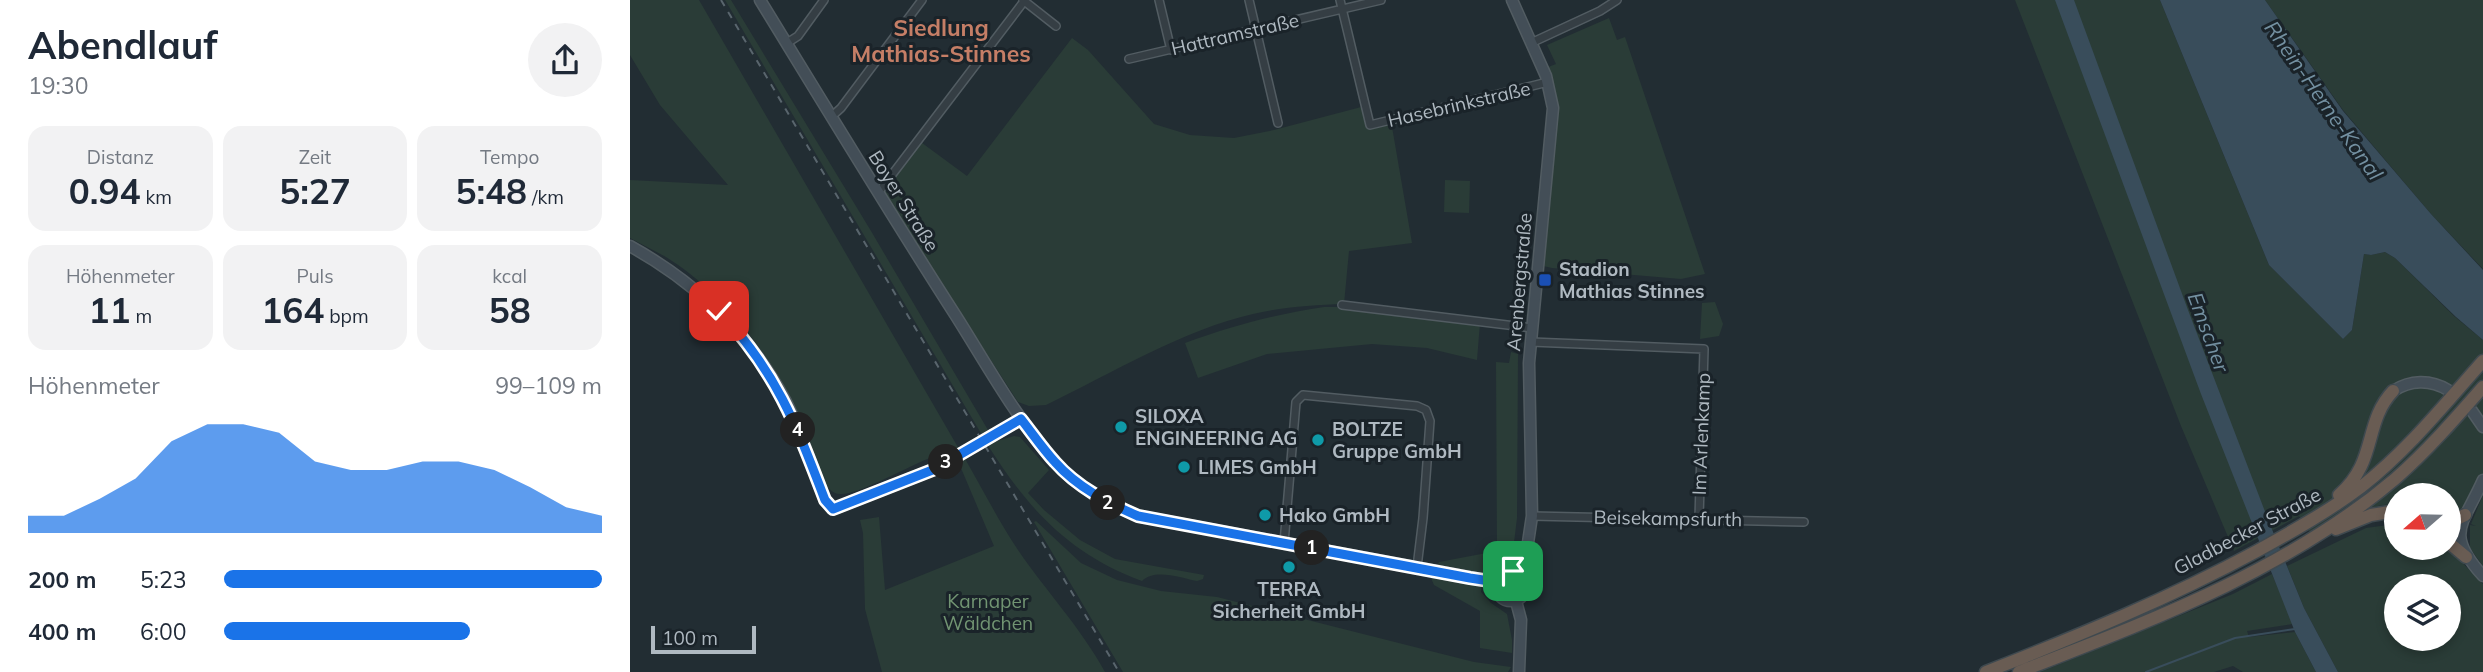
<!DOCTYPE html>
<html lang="de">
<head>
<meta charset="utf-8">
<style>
  body { margin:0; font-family:Mulish,sans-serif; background:#f2f2f3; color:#1f2937; height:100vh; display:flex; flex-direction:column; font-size:26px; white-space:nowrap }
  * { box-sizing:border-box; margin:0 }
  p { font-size:23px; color:#747a83 }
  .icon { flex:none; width:38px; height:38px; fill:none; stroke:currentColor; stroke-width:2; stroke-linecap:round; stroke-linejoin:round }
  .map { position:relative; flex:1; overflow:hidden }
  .drawer { display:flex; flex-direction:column; background:#fff; width:630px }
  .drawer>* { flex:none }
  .needle { width:46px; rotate:250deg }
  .fabs { position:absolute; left:1754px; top:483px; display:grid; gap:14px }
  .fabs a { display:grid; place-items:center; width:77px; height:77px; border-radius:50%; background:#fff; box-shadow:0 4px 10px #0003; font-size:35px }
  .scale { position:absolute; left:21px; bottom:18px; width:105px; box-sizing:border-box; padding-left:7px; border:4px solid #afb9c1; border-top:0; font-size:19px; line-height:24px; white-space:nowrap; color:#afb9c1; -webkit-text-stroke:5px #1a2329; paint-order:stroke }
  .pin { position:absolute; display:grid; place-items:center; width:60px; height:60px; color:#fff; margin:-30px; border-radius:14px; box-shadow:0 4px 10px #0006 }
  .km { position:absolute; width:35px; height:35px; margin:-18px; border-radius:50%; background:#222; color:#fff; font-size:19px; line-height:35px; text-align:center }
  .round { display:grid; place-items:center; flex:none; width:74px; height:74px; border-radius:37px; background:#f2f2f3 }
  .overview { display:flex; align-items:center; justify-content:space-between; height:119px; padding:0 28px }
  h1 { font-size:38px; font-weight:700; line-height:52px }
  .metrics { display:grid; grid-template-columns:repeat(3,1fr); gap:10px; height:119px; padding:7px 28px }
  .metrics div { display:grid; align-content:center; border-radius:18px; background:#f2f2f3; text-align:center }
  .metrics b { font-size:35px; font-weight:700 }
  .metrics small { font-size:19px; font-weight:400 }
  .metrics p { font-size:19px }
  .chart { height:196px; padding:14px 28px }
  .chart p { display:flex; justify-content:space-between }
  .chart svg { width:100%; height:126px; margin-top:7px; fill:#1a73e8; opacity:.7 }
  ul { padding:0 28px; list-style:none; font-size:23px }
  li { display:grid; grid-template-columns:112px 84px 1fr; align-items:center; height:52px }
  li i { height:18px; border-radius:9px; background:#1a73e8 }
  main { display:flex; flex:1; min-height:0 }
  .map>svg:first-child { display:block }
</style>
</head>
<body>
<main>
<section class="drawer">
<div class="overview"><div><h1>Abendlauf</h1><p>19:30</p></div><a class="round"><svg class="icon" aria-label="share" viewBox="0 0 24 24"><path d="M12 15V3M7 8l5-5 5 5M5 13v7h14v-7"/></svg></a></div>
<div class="metrics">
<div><p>Distanz</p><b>0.94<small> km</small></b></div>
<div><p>Zeit</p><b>5:27</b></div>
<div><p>Tempo</p><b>5:48<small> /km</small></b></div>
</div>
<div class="metrics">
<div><p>Höhenmeter</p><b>11<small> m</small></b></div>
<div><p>Puls</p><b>164<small> bpm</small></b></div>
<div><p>kcal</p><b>58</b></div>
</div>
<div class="chart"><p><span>Höhenmeter</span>99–109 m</p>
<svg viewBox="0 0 160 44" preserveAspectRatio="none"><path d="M0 44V38L10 38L20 32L30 25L40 12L50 6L60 6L70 9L80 19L90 22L100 22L110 19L120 19L130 22L140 28L150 35L160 38V44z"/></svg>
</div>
<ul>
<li><b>200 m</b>5:23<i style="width:100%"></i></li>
<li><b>400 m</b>6:00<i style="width:65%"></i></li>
</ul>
</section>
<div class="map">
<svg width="1853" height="672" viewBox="0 0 1853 672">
  <rect width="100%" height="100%" fill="#222d33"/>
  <path fill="#2a3c37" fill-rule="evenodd" d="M0 0H69L329 449C320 453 312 454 303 457 281 464 230 495 210 494 202 494 198 487 193 482 185 458 177 434 167 412 143 358 92 293 42 261 29 252 14 246 0 238V180L98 185 30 105 0 55Z
    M95 0H101L241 231 358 430 352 435Z
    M1385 0H1530L1639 265 1713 339 1722 330 1734 254 1741 255 1755 252 1765 258 1824 316 1853 340V479L1830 513 1818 516V495H1766V505C1741 501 1705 525 1683 537L1669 516 1604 551 1551 426Z
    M1635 0H1853V269L1801 214 1713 110Z
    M979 18 987 40 995 37 1075 274 1051 279 922 268 909 265 922 137 913 69 926 64 917 45Z
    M442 38 458 50 524 124 560 135 604 138 644 130 735 106 739 126 761 121 782 243 719 251 714 304C684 305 653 307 623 314 555 329 480 374 416 405L399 406 388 402 318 294 248 193 288 140 337 176Z
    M815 180 840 181 839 213 814 212Z
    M1085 302 1093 324 1089 336 1070 339 1072 303Z
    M694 307H713L850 323 847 360 797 348 742 344 637 354 568 378 555 343C605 325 642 315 694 307Z
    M881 352 888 354 887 518 882 559C873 564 864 570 854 568L851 592 861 603 877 614 882 640V653L850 648V611L804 585 801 578 809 562 867 551 866 362 879 363Z
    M384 436 390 437 419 470 398 493 414 510 450 540 485 559 574 575 573 579 567 581C551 578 525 568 512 581 439 554 398 509 357 444Z
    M334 457C352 488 368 520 388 550 416 591 451 628 475 672H252L235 609 233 533 230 520 249 517 255 590 364 546 328 461Z
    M1853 495V566L1840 548V525L1846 526 1841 524Z
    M406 521 451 563 487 580 531 591 587 597 844 662 881 667 878 672H493L404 522Z
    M1766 524V548H1818L1853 584V672H1708L1674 608 1657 566 1736 528ZM1766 586H1818V639H1766Z
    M1642 574 1663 624 1617 631 1619 637 1665 632 1686 672H1613L1603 666 1584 672H1410L1603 594Z"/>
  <path fill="#394d5b" d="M1425 0H1444L1558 310 1639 522 1674 608 1708 672H1686L1665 632 1571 394Z
    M1530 0H1635L1713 111 1801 214 1853 270V340L1826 317 1765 258 1755 252 1741 255 1734 254 1722 330 1713 339 1639 265Z"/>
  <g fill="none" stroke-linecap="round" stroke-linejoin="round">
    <path stroke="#394d5b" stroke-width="2" d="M1516 672 1605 638 1665 629"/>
    <defs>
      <path id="street" d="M393 0 426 26
        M529 0 541 50
        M619 0 648 123
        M710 0 740 125 918 82
        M157 43 168 36 194 0
        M901 43 970 11 987 0
        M499 59 751 0
        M201 117 211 108 292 0
        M248 193 395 0
        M712 305 902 328
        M901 342 1074 349 1069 519
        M902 516 1174 522
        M654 543 666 402 673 395 787 406 796 410 800 421 793 518 787 567"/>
      <path id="secondary" d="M130 0C195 106 259 212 326 316 357 365 386 418 424 461 446 487 478 503 508 516L866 582
        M882 0 916 76 923 108 899 363 902 516 896 556 888 573
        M0 246C65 282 119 333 155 400 171 432 182 467 195 500L203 509 305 469 391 419
        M1763 391C1780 380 1800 379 1818 390
        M1842 411 1853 427
        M1853 480C1833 525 1814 533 1853 576
        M866 586a15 15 0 1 1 30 0a15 15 0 1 1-30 0Z
        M886 601 891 620 889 672"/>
      <path id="highway" d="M1709 495C1748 461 1733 423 1763 391
        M1818 523 1835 515
        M1706 529 1741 515 1766 511
        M1818 542 1836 557
        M1356 672C1448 636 1540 598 1627 551 1663 531 1699 511 1731 487 1777 451 1814 405 1853 361
        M1389 672C1520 621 1656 571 1765 479 1797 451 1825 419 1853 387"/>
    </defs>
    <use href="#street" stroke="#525c62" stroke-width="10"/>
    <use href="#secondary" stroke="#525c62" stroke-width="13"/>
    <use href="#highway" stroke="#3f494f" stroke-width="15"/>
    <use href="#street" stroke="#353e44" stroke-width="7"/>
    <use href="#secondary" stroke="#434e57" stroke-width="10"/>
    <use href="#highway" stroke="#695c53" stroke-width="12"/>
    <path stroke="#59656d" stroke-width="2" stroke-dasharray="7 7" stroke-linecap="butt" d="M91 0 489 672"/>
  </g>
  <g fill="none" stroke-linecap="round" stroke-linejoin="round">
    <defs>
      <path id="route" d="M89 311C146 371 166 424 195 500L203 509 305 469 391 419C402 433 413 449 425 462 447 487 478 503 508 516L840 578 866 582 873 573 883 571"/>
    </defs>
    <use href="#route" stroke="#fff" stroke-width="14"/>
    <use href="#route" stroke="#1a73e8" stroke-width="9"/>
  </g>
  <rect fill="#1a4fb4" stroke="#1a2329" stroke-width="2.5" x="908" y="273" width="14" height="14" rx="3.5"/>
  <g fill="#0f9aa8" stroke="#1a2329" stroke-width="2.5">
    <circle cx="491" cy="427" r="7"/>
    <circle cx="688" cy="440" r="7"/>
    <circle cx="554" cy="467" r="7"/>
    <circle cx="635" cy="515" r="7"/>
    <circle cx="659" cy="567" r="7"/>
  </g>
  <g text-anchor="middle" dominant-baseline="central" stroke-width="6" stroke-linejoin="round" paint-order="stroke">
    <g font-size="19" fill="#afb9c1" stroke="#1a2329">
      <text transform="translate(605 34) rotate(-13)">Hattramstraße</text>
      <text transform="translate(829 104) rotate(-13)">Hasebrinkstraße</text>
      <text transform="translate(274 201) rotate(58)">Boyer Straße</text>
      <text transform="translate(889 282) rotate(-85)">Arenbergstraße</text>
      <text transform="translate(1071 434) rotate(-88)">Im Arlenkamp</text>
      <text transform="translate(1038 518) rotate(1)">Beisekampsfurth</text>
      <text transform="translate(1617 531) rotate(-28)">Gladbecker Straße</text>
    </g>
    <g font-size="19" font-weight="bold" fill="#afb9c1" stroke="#1a2329" text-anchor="start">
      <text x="929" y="269">Stadion<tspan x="929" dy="22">Mathias Stinnes</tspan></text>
      <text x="505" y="416">SILOXA<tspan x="505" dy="22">ENGINEERING AG</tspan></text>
      <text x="702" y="429">BOLTZE<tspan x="702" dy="22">Gruppe GmbH</tspan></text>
      <text x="568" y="467">LIMES GmbH</text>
      <text x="649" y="515">Hako GmbH</text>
      <text x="659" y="589" text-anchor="middle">TERRA<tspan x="659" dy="22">Sicherheit GmbH</tspan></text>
    </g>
    <g font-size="19" fill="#719472" stroke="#1a2329">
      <text x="358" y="601">Karnaper<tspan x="358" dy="22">Wäldchen</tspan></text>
    </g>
    <g font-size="21" font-style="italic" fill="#7390a1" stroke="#1a2329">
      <text transform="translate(1694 100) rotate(55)">Rhein-Herne-Kanal</text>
      <text transform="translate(1579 332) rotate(70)">Emscher</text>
    </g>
    <g font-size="23" font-weight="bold" fill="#c57e66" stroke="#1a2329">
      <text x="311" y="27">Siedlung<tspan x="311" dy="26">Mathias-Stinnes</tspan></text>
    </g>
  </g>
</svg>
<div class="fabs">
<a><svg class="needle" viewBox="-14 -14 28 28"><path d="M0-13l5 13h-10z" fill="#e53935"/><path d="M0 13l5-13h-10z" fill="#747a83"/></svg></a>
<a><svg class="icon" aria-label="layers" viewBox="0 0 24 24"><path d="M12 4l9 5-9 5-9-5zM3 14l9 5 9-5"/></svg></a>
</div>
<div class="scale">100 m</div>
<div class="pin" style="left:883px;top:571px;background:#1e9e55"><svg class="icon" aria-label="arrive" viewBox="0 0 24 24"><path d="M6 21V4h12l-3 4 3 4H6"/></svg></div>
<div class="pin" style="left:89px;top:311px;background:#d93025"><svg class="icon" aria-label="check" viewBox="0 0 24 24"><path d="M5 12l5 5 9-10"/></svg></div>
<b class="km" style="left:682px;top:548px">1</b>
<b class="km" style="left:478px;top:503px">2</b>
<b class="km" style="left:316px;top:462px">3</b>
<b class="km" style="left:168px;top:430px">4</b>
</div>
</main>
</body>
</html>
